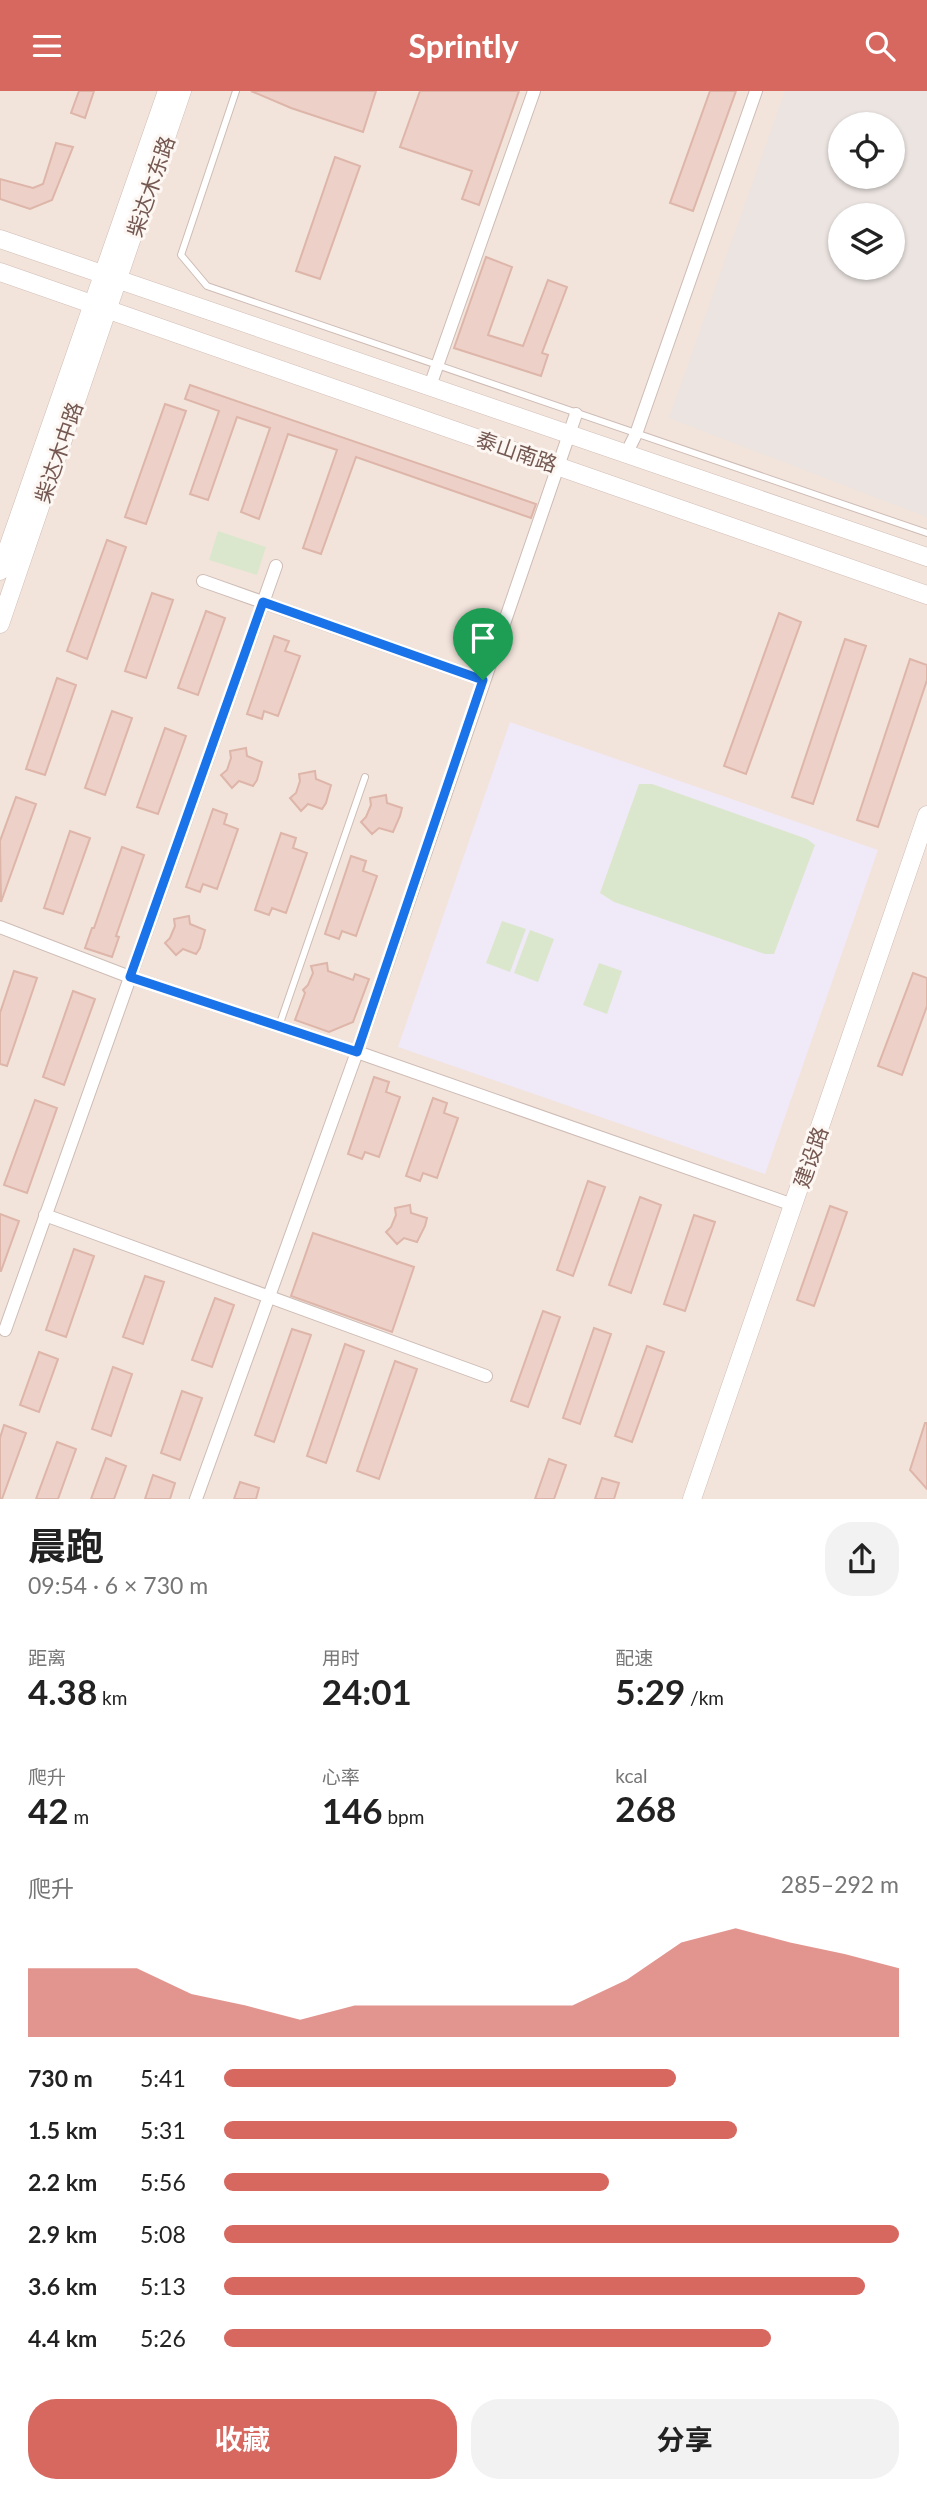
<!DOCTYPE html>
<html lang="zh">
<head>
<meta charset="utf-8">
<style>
  body { margin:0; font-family:Lato,"Noto Sans SC",sans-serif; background:#f2f2f2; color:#222; height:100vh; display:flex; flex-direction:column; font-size:26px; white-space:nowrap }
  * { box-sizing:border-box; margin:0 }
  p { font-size:23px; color:#767676 }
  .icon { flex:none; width:38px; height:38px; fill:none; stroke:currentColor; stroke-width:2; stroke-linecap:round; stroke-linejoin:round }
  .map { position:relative; height:1408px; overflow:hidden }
  .drawer { display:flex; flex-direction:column; background:#fff; flex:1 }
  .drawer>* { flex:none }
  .controls { position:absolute; left:828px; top:21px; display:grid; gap:14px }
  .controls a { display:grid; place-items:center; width:77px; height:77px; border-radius:50%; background:#fff; box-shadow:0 2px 5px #0004; font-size:35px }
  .pin { position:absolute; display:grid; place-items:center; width:60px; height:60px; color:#fff; margin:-72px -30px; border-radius:50% 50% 50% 0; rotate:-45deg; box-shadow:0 0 7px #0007 }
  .pin .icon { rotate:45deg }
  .round { display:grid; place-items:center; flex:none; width:74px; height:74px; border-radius:28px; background:#f2f2f2 }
  .summary { display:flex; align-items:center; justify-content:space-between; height:119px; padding:0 28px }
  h1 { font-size:38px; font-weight:700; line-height:52px }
  .metrics { display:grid; grid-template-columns:repeat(3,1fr); gap:10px; height:119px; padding:7px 28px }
  .metrics div { display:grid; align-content:center }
  .metrics b { font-size:35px; font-weight:700 }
  .metrics small { font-size:19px; font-weight:400 }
  .metrics p { font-size:19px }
  .chart { height:196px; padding:14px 28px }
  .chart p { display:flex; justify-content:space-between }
  .chart svg { width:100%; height:126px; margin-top:7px; fill:#d66860; opacity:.7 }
  .primary-button { display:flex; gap:14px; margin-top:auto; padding:14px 28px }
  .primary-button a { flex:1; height:80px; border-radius:28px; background:#d66860; color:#fff; font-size:28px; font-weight:700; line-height:80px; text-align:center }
  .primary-button a+a { background:#f2f2f2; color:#222 }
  ul { padding:0 28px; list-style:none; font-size:23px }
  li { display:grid; grid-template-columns:112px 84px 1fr; align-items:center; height:52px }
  li i { height:18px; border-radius:9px; background:#d66860 }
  header { display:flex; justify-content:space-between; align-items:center; height:91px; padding:0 28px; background:#d66860; color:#fff; font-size:32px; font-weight:700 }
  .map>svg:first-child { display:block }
</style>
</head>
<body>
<header><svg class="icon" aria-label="menu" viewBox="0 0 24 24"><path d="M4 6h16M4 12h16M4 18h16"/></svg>Sprintly<svg class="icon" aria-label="search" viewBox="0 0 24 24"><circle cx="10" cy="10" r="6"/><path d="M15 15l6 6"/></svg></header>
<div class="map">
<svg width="927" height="1408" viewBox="0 0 927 1408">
  <rect width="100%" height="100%" fill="#fbf3ec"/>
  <path fill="#f2e4db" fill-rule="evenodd" d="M0 0H927V1408H0ZM840 33H892V86H840ZM840 124H892V177H840Z"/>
  <path fill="#ebe4e1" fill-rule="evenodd" d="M785 0H927V426L669 327ZM840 33H892V86H840ZM840 124H892V177H840Z"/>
  <path fill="#f0e9f7" d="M510 631 878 759 765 1083 398 956Z"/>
  <path fill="#dbe7cc" d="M218 440 266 456 257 484 209 469Z
    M639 693H652L807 748 815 754 774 863H765L614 811 600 802Z
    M502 830 526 838 510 881 486 872Z
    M530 839 554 848 538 891 514 882Z
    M599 872 622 880 607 923 583 914Z"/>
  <path fill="#edd0c7" stroke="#deb5a9" stroke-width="2" d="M79 0H94L85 27 71 22Z
    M251 0H376L363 41 291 17Z
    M420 0H519L479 114 462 108 472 80 400 56Z
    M710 0H736L693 120 670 112Z
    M56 52 73 56 52 109 30 118 0 108V88L33 97 43 93Z
    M335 66 360 75 320 188 296 180Z
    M486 166 512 176 488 244 523 255 548 189 567 196 542 262 548 264 541 285 454 257Z
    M190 294 536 413 531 427 356 366 321 463 303 457 337 359 288 343 259 428 241 421 270 337 237 326 208 409 190 403 219 320 185 308Z
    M165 313 186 320 146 433 125 426Z
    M107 449 126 456 87 568 67 560Z
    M152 502 173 509 146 587 125 580Z
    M206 520 225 527 198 604 178 597Z
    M779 522 801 531 746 683 724 675Z
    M274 545 289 550 285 560 300 565 278 625 264 620 262 628 247 623Z
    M845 548 866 555 813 713 792 706Z
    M910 568 927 574V589L878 736 857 729Z
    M57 587 76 594 45 684 26 678Z
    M112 620 132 627 105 704 85 697Z
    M165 637 186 645 158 723 137 716Z
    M246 657 247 665 262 671 257 689 253 695 239 690 232 697 221 684 227 679 231 667 230 660Z
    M315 680 316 688 331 694 326 712 322 718 308 713 301 720 290 707 296 702 300 690 299 683Z
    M386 704 387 712 402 717 400 725 393 741 379 737 372 743 361 731 366 726 371 714 370 707Z
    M16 706 36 713 1 811 0 750Z
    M213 718 227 723 224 733 238 738 217 798 203 793 200 801 186 796Z
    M70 740 90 747 63 823 44 817Z
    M281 742 296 747 293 757 307 762 286 822 272 817 269 824 255 819Z
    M122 756 144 764 116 845 119 846 112 866 85 857 92 837H94Z
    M351 765 366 770 363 780 377 785 356 845 342 840 339 848 325 843Z
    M189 825 190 833 205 839 200 857 196 863 183 858 176 864 165 852 170 847 175 835 174 828Z
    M327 872 328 880 353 889 355 883 369 888 353 931 329 941 295 929 305 902 303 899 308 894 313 882 311 875Z
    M14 880 37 887 7 975 0 973V922Z
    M913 882 927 887V915L902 984 878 975Z
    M73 900 95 908 64 994 43 986Z
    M374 986 389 991 386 1001 400 1006 379 1066 365 1061 362 1068 348 1063Z
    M433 1007 447 1012 444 1022 458 1027 437 1087 423 1082 420 1090 406 1085Z
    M35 1009 57 1017 27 1102 4 1094Z
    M588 1090 605 1096 573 1185 557 1179Z
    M640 1106 661 1114 631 1202 609 1194Z
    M410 1114 411 1122 427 1127 425 1135 417 1151 404 1147 397 1153 386 1141 391 1136 396 1124 395 1117Z
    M830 1115 847 1121 814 1215 797 1209Z
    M0 1123 19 1130 1 1180H0Z
    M694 1124 715 1131 685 1220 664 1213Z
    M313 1142 414 1176 392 1241 291 1205Z
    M74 1158 94 1165 66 1246 46 1239Z
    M145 1185 164 1191 143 1253 123 1246Z
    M215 1207 234 1214 212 1276 192 1269Z
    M543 1220 560 1226 528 1316 511 1310Z
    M594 1237 611 1243 580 1333 563 1327Z
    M292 1238 311 1244 274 1351 255 1344Z
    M345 1253 364 1260 326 1372 307 1365Z
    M647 1255 664 1261 632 1351 615 1345Z
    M39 1261 58 1268 39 1321 20 1314Z
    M395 1270 417 1278 379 1388 357 1380Z
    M113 1276 132 1283 111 1345 92 1338Z
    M182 1300 202 1307 180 1369 161 1362Z
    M925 1332H927V1398L910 1379Z
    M4 1334 26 1342 2 1408H0V1347Z
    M57 1351 76 1358 58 1408H36Z
    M106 1367 126 1375 114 1408H91Z
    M549 1368 566 1374 554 1408H535Z
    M153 1384 175 1392 170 1408H145Z
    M602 1387 619 1392 614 1408H595Z
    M240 1391 259 1397 256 1408H234Z"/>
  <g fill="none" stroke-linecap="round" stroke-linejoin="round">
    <defs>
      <path id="lane" d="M236 0 181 164 207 195 927 442
        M279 935 365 686"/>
      <path id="street" d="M430 295 534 0
        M626 363 636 343 756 0
        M203 490 483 589
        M0 836 130 886 357 961 793 1114
        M45 1124 486 1285
        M5 1239 276 475
        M196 1408 357 961 576 323"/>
      <path id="secondary" d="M0 148 927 466
        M0 181 927 504
        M0 480 167 0
        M0 533 182 0
        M692 1408 927 724"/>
    </defs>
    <use href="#lane" stroke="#cebcb5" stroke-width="8"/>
    <use href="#street" stroke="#cebcb5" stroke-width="14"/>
    <use href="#secondary" stroke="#d1bcb3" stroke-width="19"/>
    <use href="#lane" stroke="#fff" stroke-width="6"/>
    <use href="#street" stroke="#fff" stroke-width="12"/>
    <use href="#secondary" stroke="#fff" stroke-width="18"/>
  </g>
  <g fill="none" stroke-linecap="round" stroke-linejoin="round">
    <defs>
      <path id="route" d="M263 511 483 589 357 961 130 886Z"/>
    </defs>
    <use href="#route" stroke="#fff" stroke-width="14"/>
    <use href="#route" stroke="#1a73e8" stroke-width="9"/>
  </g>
  <g text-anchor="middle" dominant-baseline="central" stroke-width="6" stroke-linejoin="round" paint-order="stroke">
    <g font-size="21" fill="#745851" stroke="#fdf7f3">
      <text transform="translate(150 95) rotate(-71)">柴达木东路</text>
      <text transform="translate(517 360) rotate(19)">泰山南路</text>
      <text transform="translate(58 361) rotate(-71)">柴达木中路</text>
      <text transform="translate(810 1066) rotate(-71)">建设路</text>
    </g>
  </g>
</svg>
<div class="controls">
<a><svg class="icon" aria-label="locate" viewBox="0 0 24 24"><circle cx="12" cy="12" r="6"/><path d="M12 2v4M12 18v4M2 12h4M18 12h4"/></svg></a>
<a><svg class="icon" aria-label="layers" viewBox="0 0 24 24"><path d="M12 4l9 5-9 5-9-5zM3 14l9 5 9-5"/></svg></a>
</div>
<div class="pin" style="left:483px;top:589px;background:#1e9e55"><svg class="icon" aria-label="arrive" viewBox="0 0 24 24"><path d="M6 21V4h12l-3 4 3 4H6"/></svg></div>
</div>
<section class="drawer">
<div class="summary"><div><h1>晨跑</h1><p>09:54 · 6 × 730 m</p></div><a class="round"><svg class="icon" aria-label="share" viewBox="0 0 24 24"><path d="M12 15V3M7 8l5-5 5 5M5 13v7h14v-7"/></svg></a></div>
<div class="metrics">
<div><p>距离</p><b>4.38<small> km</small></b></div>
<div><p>用时</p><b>24:01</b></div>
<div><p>配速</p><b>5:29<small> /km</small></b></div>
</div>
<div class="metrics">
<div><p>爬升</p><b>42<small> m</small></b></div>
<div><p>心率</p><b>146<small> bpm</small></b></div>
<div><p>kcal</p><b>268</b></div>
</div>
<div class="chart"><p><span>爬升</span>285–292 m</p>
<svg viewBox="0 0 160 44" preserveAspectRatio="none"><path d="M0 44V20L10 20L20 20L30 29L40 33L50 38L60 33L70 33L80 33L90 33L100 33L110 24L120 11L130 6L140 11L150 15L160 20V44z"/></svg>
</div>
<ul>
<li><b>730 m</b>5:41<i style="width:67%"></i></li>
<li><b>1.5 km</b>5:31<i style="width:76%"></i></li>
<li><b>2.2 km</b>5:56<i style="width:57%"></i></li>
<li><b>2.9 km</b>5:08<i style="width:100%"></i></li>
<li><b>3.6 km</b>5:13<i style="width:95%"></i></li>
<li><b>4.4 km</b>5:26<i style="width:81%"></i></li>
</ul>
<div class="primary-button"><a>收藏</a><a>分享</a></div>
</section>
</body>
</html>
